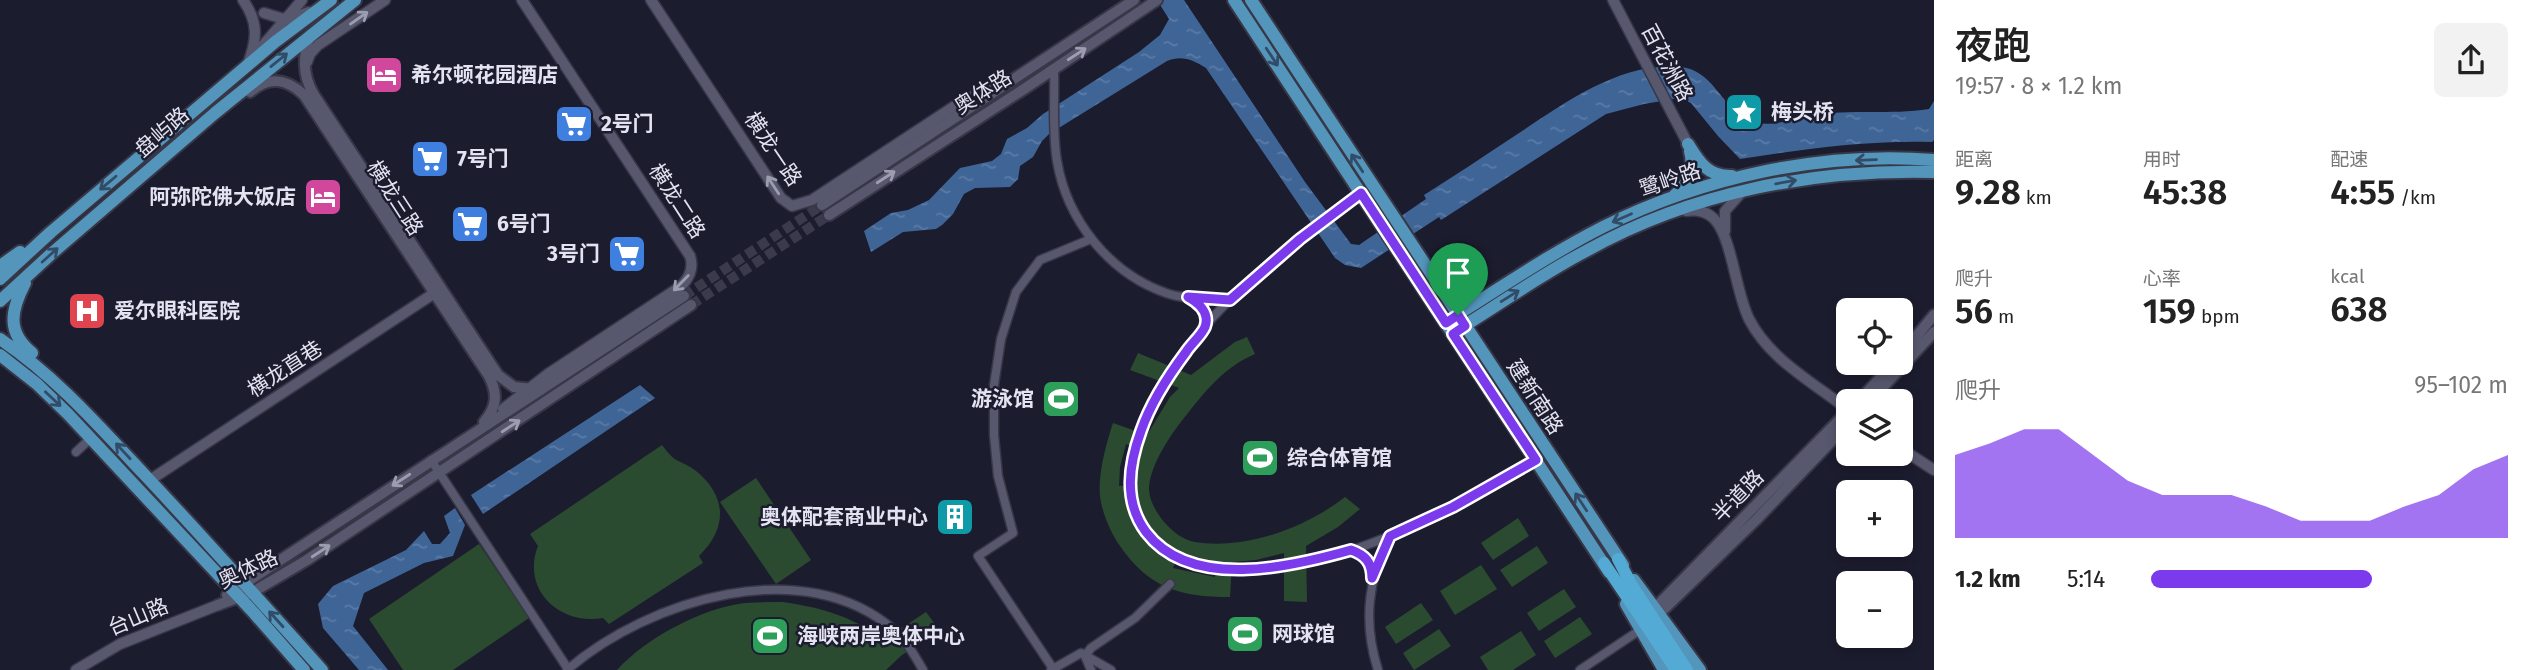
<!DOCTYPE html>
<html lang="zh">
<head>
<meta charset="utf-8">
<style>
  body { margin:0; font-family:"Fira Sans","Noto Sans SC",sans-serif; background:#f2f2f2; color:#222; height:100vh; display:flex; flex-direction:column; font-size:26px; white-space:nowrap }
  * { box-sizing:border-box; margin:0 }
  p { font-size:23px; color:#767676 }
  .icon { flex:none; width:38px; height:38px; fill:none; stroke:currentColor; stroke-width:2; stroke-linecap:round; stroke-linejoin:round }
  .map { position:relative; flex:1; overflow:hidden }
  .side { display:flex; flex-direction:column; background:#fff; width:595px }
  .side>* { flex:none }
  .fabs { position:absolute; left:1836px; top:298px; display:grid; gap:14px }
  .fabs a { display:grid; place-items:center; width:77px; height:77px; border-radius:10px; background:#fff; box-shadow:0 4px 10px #0003; font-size:35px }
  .pin { position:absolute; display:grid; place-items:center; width:60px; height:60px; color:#fff; margin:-72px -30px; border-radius:50% 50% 50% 0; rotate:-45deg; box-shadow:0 0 7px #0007 }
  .pin .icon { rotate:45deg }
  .round { display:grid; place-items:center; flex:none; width:74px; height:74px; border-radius:10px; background:#f2f2f2 }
  .headline { display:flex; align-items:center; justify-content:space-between; height:119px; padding:0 21px }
  h1 { font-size:38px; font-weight:600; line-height:52px }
  .metrics { display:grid; grid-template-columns:repeat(3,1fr); gap:10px; height:119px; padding:7px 21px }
  .metrics div { display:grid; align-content:center }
  .metrics b { font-size:35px; font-weight:600 }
  .metrics small { font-size:19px; font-weight:400 }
  .metrics p { font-size:19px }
  .chart { height:196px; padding:14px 21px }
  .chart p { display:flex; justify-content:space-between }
  .chart svg { width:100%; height:126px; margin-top:7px; fill:#7c3aed; opacity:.7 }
  ul { padding:0 21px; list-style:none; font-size:23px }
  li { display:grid; grid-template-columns:112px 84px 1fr; align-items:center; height:52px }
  li i { height:18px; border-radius:9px; background:#7c3aed }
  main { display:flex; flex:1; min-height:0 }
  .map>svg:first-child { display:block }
</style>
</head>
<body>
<main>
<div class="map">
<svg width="1934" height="670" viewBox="0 0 1934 670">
  <defs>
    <pattern id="water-ripples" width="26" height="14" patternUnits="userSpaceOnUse" patternTransform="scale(1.75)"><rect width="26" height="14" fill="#3f6597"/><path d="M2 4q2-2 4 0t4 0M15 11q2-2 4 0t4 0" fill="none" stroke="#5b7ba6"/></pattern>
  </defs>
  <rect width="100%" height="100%" fill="#1c1c2f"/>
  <path fill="#2b4b30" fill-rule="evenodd" d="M1247 337 1255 354C1226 366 1207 389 1188 413 1173 431 1150 464 1149 488 1149 501 1157 513 1164 522 1172 531 1183 540 1195 542 1246 550 1305 528 1345 497L1360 509 1338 527 1306 546 1307 602 1284 601V553L1256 560 1232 562 1230 597C1180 597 1149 588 1120 546 1111 533 1104 517 1101 502 1096 480 1106 444 1113 423L1147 435 1170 397 1179 388 1130 370 1138 353 1191 375 1235 342ZM1126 444 1141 450 1136 464 1133 485 1119 486 1120 467ZM1179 554 1200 562 1216 563 1215 577 1173 568Z
    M662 445C677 466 679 458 696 471 728 497 727 529 699 556L703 563 609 624 603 618C559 626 521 589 538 546L530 534Z
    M756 478 811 560 776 584 720 502Z
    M1518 518 1529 536 1493 560 1481 543Z
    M479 544 529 618 453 670H403L369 619Z
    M1537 546 1548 563 1512 587 1500 570Z
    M1481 565 1497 589 1455 615 1440 591Z
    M1564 589 1576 607 1539 631 1527 613Z
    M783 602C827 609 846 615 885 639L926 612 940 631 902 655 886 670H617C646 638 702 608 745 603 758 602 771 602 783 602Z
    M1421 603 1433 620 1396 644 1385 627Z
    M1580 617 1592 634 1555 658 1544 641Z
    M1439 629 1451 646 1414 670 1403 653Z
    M1521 631 1536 655 1513 670H1488L1480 657Z"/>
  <path fill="url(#water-ripples)" d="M1157 0H1184L1305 182 1351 244 1359 245 1426 199 1424 195C1454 176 1483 157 1513 137 1562 105 1619 61 1681 67 1712 70 1721 105 1746 119 1764 130 1793 119 1813 115 1851 109 1891 115 1929 109L1934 101V140L1932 142C1867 140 1804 149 1740 159L1718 136 1691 103 1679 98 1644 104 1606 114 1441 220 1439 217 1361 268 1345 265 1335 258 1206 68C1193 60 1182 55 1167 61L1049 134 1042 141 1033 157 1020 166 1018 179 1010 187 975 188 964 194 953 214 942 225 936 229 903 232 871 252 864 231 891 213 908 210 929 200 960 168 992 161 1001 154 1007 139 1027 128 1043 114 1139 52 1160 35 1169 19Z
    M640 385 655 398 483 514 471 495Z
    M455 508 465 525 453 556 424 563 364 593 353 626 388 670H359L323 628 318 604 333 586 406 550 424 531 432 544H440L450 533 444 516Z"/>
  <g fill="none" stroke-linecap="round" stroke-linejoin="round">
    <path stroke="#3a3a4c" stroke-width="10" stroke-dasharray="10 5" stroke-linecap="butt" d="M684 296 822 205
      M691 305 829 215"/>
    <defs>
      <path id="minor" d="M1054 69C1055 99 1052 131 1057 161 1067 220 1109 273 1166 293 1186 300 1209 298 1230 300
        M1361 193C1273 258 1171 332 1138 441 1127 475 1126 508 1150 536 1186 579 1255 572 1304 563 1388 546 1463 501 1536 460
        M1191 299C1203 305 1208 315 1204 328
        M76 452 91 438
        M431 460 568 669
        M1351 550C1363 555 1372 561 1372 575
        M567 670C648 600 805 551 895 631 907 642 915 656 923 670
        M1051 670 1081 653 1111 670
        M1054 670 978 556 1013 533 998 476 994 435V385L1001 339 1016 292 1040 260 1091 239
        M1091 670 1085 656 1091 648 1135 618 1170 584
        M1378 670C1363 623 1367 580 1390 536
        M1580 670 1640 630"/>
      <path id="tertiary" d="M243 0C259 23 257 39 248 64
        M651 0 781 198 792 206 812 200 961 102 999 84
        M1613 0 1688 144
        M264 13 287 20 309 12
        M259 50 302 0
        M307 62 310 54 318 45 385 0
        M1686 211C1697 209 1709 212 1716 221 1732 240 1736 293 1749 319 1770 360 1813 382 1848 410
        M1725 231V211L1741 193
        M503 409 548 374 680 287C689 279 694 268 690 256L522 0
        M1900 448 1934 470
        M150 480 439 290
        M76 670 120 644 218 605"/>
      <path id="secondary" d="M310 35C303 56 302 75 314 95L498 375 514 387 541 390
        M250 92C269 76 286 78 304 95L489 376C498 394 497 407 484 422
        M822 205 1134 0
        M829 215 1024 89 1157 0
        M1900 356 1934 315
        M1859 401 1895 362
        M1870 401 1934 332
        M227 595 684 296
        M218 605 253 592 307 560 691 305
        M1655 608 1848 411
        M1660 613 1757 519 1848 424"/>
      <path id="primary" d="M1234 0 1609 572
        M1251 0 1623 565
        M1688 144C1699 162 1708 177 1732 176
        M1674 196C1689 182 1695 171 1690 151
        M0 266 20 252
        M0 279 51 232 275 42 331 0
        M25 283C11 310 6 332 32 353
        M0 301 51 254 215 113 355 0
        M1452 318C1502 287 1550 254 1603 227 1703 177 1823 151 1934 160
        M1459 329C1501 303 1542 274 1586 251 1692 192 1813 169 1934 172
        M0 339C55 376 98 425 143 473 204 538 263 604 322 670
        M0 355 37 384 68 414 254 613 304 670
        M1634 580 1700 670
        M1626 604 1664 670"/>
      <path id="trunk" d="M1618 559 1631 584 1687 670
        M1604 563 1676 670"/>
    </defs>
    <use href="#minor" stroke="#373747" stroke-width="11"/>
    <use href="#tertiary" stroke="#373747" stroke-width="13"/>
    <use href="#secondary" stroke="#373747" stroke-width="14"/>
    <use href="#primary" stroke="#373747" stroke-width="16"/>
    <use href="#trunk" stroke="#373747" stroke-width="16"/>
    <use href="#minor" stroke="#57576e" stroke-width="8"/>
    <use href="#tertiary" stroke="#57576e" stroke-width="10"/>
    <use href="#secondary" stroke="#57576e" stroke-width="10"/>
    <use href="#primary" stroke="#5395bb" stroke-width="12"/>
    <use href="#trunk" stroke="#52aad5" stroke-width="12"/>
  </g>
  <defs><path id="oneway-shaft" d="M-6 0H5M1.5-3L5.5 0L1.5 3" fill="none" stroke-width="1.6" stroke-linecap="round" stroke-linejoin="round" transform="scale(1.75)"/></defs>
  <g stroke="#9d9db0">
    <use href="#oneway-shaft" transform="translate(359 18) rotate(-35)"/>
    <use href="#oneway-shaft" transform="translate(1077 54) rotate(-33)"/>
    <use href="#oneway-shaft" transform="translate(886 177) rotate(-33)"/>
    <use href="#oneway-shaft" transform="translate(773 185) rotate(-123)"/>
    <use href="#oneway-shaft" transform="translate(681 283) rotate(134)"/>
    <use href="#oneway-shaft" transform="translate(511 426) rotate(-33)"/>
    <use href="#oneway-shaft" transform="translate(401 480) rotate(147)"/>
    <use href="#oneway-shaft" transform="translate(321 551) rotate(-33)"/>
  </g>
  <g stroke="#324c67">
    <use href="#oneway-shaft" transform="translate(1272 57) rotate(57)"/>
    <use href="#oneway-shaft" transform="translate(279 60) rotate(-39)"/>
    <use href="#oneway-shaft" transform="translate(1866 160) rotate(178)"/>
    <use href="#oneway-shaft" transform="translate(1357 163) rotate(-123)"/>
    <use href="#oneway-shaft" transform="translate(1786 182) rotate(-10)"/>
    <use href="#oneway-shaft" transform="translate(108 183) rotate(140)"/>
    <use href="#oneway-shaft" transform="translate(1622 218) rotate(156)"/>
    <use href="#oneway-shaft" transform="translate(50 255) rotate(-42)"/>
    <use href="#oneway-shaft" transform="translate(1510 296) rotate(-32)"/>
    <use href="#oneway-shaft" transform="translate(53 399) rotate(43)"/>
    <use href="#oneway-shaft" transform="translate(123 451) rotate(-133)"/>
    <use href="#oneway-shaft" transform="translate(1581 502) rotate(-123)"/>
    <use href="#oneway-shaft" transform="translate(276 619) rotate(-132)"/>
  </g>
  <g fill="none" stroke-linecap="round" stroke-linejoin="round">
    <defs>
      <path id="route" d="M1361 193 1446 323 1458 315 1465 326 1453 334 1536 460 1453 507 1390 536 1372 578C1372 562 1365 555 1351 550 1291 567 1191 591 1146 532 1123 501 1129 464 1141 431 1151 402 1168 376 1186 352 1191 344 1201 336 1205 327 1210 313 1199 303 1188 297L1230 300 1300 239Z"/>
    </defs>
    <use href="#route" stroke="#fff" stroke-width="14"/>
    <use href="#route" stroke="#7c3aed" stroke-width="9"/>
  </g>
  <defs>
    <symbol id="hotel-square" viewBox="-11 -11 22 22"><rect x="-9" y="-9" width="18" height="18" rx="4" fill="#d1479c" stroke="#1c1c2f"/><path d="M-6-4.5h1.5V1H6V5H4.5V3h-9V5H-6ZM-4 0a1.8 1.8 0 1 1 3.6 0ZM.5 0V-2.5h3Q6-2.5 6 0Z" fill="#fff"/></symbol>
    <symbol id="sight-square" viewBox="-11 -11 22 22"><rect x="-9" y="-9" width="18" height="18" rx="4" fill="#0f9aa8" stroke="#1c1c2f"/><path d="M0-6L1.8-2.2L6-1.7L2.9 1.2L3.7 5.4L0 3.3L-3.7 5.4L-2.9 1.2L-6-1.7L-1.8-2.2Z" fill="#fff"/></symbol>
    <symbol id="supermarket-square" viewBox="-11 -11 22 22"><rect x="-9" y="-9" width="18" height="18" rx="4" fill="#3f7fe0" stroke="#1c1c2f"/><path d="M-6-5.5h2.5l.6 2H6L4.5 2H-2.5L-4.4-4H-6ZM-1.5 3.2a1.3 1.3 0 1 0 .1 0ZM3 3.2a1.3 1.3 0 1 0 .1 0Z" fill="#fff"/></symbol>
    <symbol id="hospital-square" viewBox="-11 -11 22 22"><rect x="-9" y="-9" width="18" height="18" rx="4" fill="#e0444e" stroke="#1c1c2f"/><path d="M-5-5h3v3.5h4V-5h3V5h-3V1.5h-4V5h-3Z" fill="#fff"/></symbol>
    <symbol id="stadium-square" viewBox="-11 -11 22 22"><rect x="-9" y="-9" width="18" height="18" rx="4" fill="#2e9e5b" stroke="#1c1c2f"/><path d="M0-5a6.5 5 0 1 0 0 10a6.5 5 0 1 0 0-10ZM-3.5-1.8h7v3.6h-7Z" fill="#fff"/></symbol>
    <symbol id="building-square" viewBox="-11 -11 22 22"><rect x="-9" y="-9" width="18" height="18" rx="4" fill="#0f9aa8" stroke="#1c1c2f"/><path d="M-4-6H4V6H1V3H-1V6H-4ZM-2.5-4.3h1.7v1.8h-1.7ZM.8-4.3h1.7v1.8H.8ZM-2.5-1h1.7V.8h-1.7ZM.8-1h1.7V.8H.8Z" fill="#fff"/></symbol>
  </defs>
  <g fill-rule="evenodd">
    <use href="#hotel-square" x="362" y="53" width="44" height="44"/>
    <use href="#sight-square" x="1722" y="90" width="44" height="44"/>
    <use href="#supermarket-square" x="552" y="102" width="44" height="44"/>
    <use href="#supermarket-square" x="408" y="137" width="44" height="44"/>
    <use href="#hotel-square" x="301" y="175" width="44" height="44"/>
    <use href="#supermarket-square" x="448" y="202" width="44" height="44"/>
    <use href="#supermarket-square" x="605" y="232" width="44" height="44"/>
    <use href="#hospital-square" x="65" y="289" width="44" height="44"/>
    <use href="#stadium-square" x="1039" y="377" width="44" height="44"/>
    <use href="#stadium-square" x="1238" y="436" width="44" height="44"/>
    <use href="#building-square" x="933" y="495" width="44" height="44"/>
    <use href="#stadium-square" x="1223" y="612" width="44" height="44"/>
    <use href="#stadium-square" x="748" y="614" width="44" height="44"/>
  </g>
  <g text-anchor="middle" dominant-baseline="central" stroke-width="5" stroke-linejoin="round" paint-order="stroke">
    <g font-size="21" fill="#e3e3f1" stroke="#1c1c2f">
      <text transform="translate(1667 63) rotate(62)">百花洲路</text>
      <text transform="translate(983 92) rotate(-32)">奥体路</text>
      <text transform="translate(162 132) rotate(-41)">盘屿路</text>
      <text transform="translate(773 149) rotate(56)">横龙一路</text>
      <text transform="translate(1670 180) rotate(-19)">鹭岭路</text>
      <text transform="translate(395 198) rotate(57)">横龙三路</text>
      <text transform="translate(677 201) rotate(57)">横龙二路</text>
      <text transform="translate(285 369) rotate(-33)">横龙直巷</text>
      <text transform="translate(1535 397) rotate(57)">建新南路</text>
      <text transform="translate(1738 496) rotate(-46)">半道路</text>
      <text transform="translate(248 569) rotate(-25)">奥体路</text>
      <text transform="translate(138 617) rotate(-23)">台山路</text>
    </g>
    <g font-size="21" font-weight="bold" fill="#e3e3f1" stroke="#1c1c2f" text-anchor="start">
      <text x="411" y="75">希尔顿花园酒店</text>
      <text x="1771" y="112">梅头桥</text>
      <text x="601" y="124">2号门</text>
      <text x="457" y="159">7号门</text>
      <text x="296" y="197" text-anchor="end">阿弥陀佛大饭店</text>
      <text x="497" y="224">6号门</text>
      <text x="600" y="254" text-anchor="end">3号门</text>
      <text x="114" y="311">爱尔眼科医院</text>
      <text x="1034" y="399" text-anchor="end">游泳馆</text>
      <text x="1287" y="458">综合体育馆</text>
      <text x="928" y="517" text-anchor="end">奥体配套商业中心</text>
      <text x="1272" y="634">网球馆</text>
      <text x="797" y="636">海峡两岸奥体中心</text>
    </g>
  </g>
</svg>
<div class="fabs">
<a><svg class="icon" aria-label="locate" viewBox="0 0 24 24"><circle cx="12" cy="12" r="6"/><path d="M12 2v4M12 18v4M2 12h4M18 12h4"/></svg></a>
<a><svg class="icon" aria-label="layers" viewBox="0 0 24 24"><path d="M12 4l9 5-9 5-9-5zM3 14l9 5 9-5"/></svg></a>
<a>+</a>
<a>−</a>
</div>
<div class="pin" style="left:1458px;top:315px;background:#1e9e55"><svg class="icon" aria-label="arrive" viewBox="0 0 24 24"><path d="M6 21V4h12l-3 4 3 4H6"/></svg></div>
</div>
<section class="side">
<div class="headline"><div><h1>夜跑</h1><p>19:57 · 8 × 1.2 km</p></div><a class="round"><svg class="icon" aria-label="share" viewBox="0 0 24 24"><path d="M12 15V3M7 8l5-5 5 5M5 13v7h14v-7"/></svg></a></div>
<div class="metrics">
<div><p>距离</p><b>9.28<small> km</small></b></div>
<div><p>用时</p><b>45:38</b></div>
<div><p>配速</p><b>4:55<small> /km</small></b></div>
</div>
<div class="metrics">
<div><p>爬升</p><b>56<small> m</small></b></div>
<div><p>心率</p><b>159<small> bpm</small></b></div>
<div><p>kcal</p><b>638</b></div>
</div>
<div class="chart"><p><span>爬升</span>95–102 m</p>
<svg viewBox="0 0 160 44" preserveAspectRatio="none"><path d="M0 44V15L10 11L20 6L30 6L40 15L50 24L60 29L70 29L80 29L90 33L100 38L110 38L120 38L130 33L140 29L150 20L160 15V44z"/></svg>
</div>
<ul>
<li><b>1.2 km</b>5:14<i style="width:62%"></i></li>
</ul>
</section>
</main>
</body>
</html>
